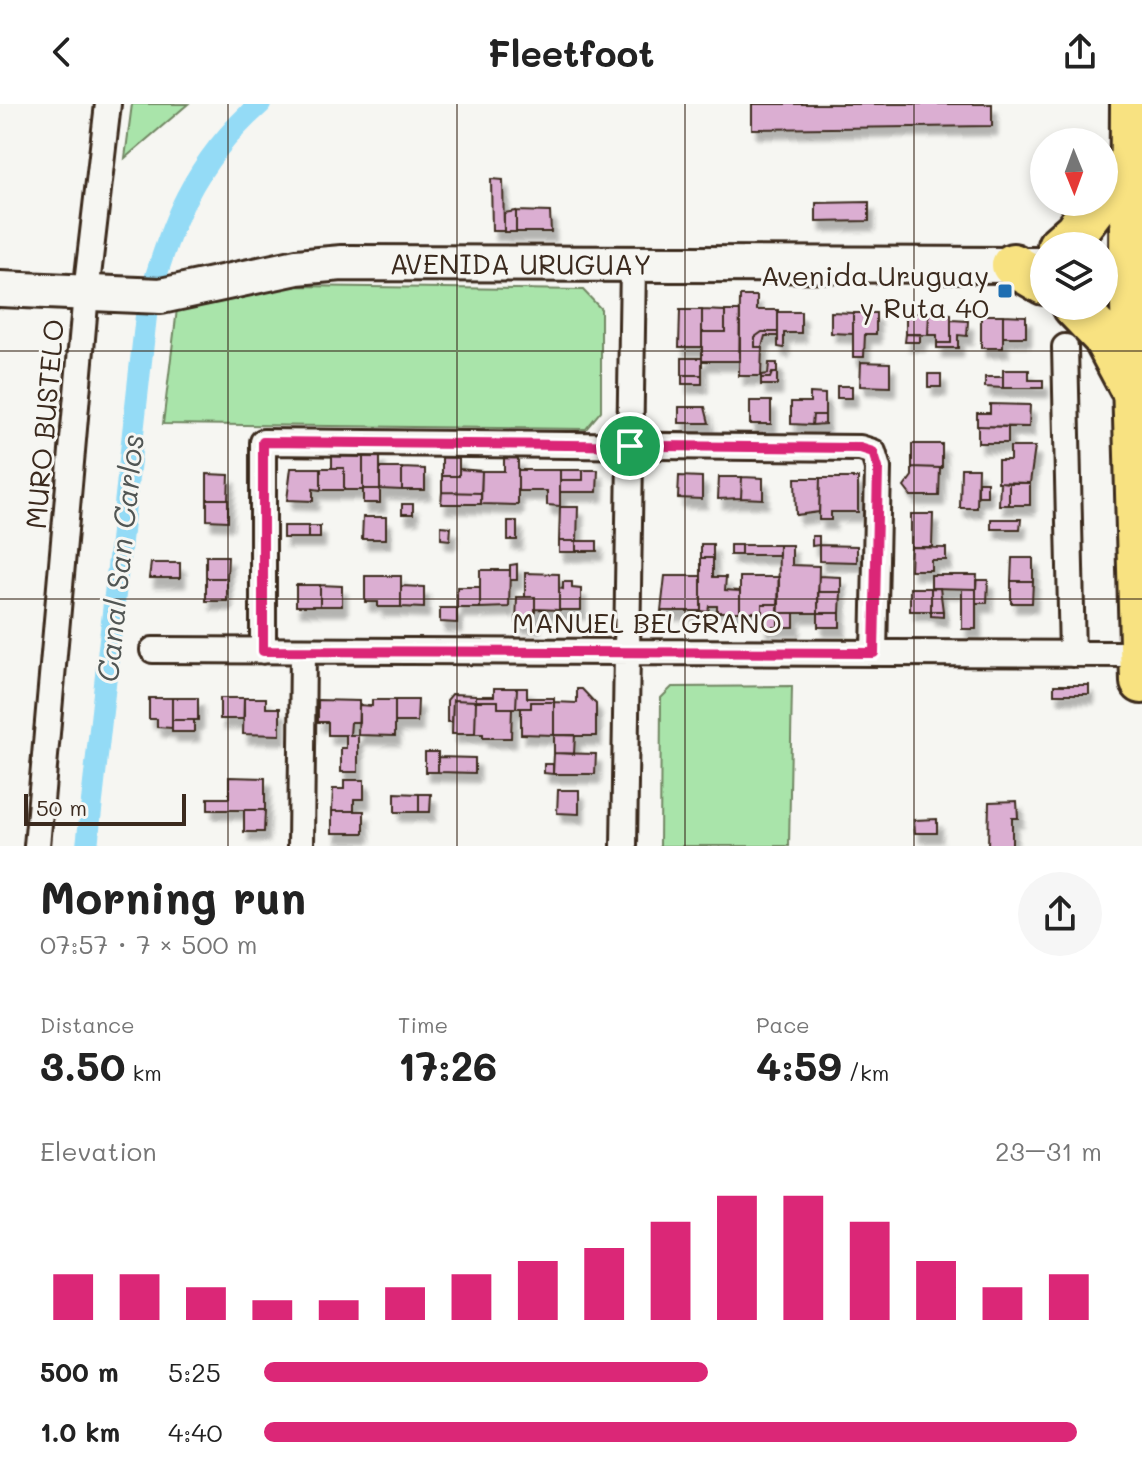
<!DOCTYPE html>
<html lang="en">
<head>
<meta charset="utf-8">
<style>
  body { margin:0; font-family:Mali,sans-serif; background:#f6f6f6; color:#222; height:100vh; display:flex; flex-direction:column; font-size:30px; white-space:nowrap }
  * { box-sizing:border-box; margin:0 }
  p { font-size:26px; color:#767676 }
  .icon { flex:none; width:44px; height:44px; fill:none; stroke:currentColor; stroke-width:2; stroke-linecap:round; stroke-linejoin:round }
  .map { position:relative; height:742px; overflow:hidden }
  .drawer { display:flex; flex-direction:column; background:#fff; flex:1 }
  .drawer>* { flex:none }
  .needle { width:52px; rotate:179deg }
  .tools { position:absolute; left:1030px; top:24px; display:grid; gap:16px }
  .tools a { display:grid; place-items:center; width:88px; height:88px; border-radius:50%; background:#fff; box-shadow:0 4px 12px #0003; font-size:40px }
  .scale { position:absolute; left:24px; bottom:20px; width:162px; box-sizing:border-box; padding-left:8px; border:4px solid #3b2a1e; border-top:0; font-size:22px; line-height:28px; white-space:nowrap; color:#3b2a1e; -webkit-text-stroke:6px #f6f6f2; paint-order:stroke }
  .pin { position:absolute; display:grid; place-items:center; width:68px; height:68px; color:#fff; margin:-34px; border:4px solid #fff; border-radius:50%; box-shadow:0 2px 8px #0007 }
  .round { display:grid; place-items:center; flex:none; width:84px; height:84px; border-radius:42px; background:#f6f6f6 }
  .headline { display:flex; align-items:center; justify-content:space-between; height:136px; padding:0 40px }
  h1 { font-size:44px; font-weight:700; line-height:60px }
  .stats { display:grid; grid-template-columns:repeat(3,1fr); gap:12px; height:136px; padding:8px 40px }
  .stats div { display:grid; align-content:center }
  .stats b { font-size:40px; font-weight:700 }
  .stats small { font-size:22px; font-weight:400 }
  .stats p { font-size:22px }
  .chart { height:224px; padding:16px 40px }
  .chart p { display:flex; justify-content:space-between }
  .chart svg { width:100%; height:144px; margin-top:8px; stroke:#db2777; stroke-width:6 }
  ul { padding:0 40px; list-style:none; font-size:26px }
  li { display:grid; grid-template-columns:128px 96px 1fr; align-items:center; height:60px }
  li i { height:20px; border-radius:10px; background:#db2777 }
  header { display:flex; justify-content:space-between; align-items:center; height:104px; padding:0 40px; background:#fff; font-size:36px; font-weight:700 }
  .map>svg:first-child { display:block }
</style>
</head>
<body>
<header><svg class="icon" aria-label="back" viewBox="0 0 24 24"><path d="M15 5l-7 7 7 7"/></svg>Fleetfoot<svg class="icon" aria-label="share" viewBox="0 0 24 24"><path d="M12 15V3M7 8l5-5 5 5M5 13v7h14v-7"/></svg></header>
<div class="map">
<svg width="1142" height="742" viewBox="0 0 1142 742">
  <defs>
    <filter id="shadow"><feDropShadow dx="5" dy="9" stdDeviation="2" flood-color="#0004"/></filter>
  </defs>
  <rect width="100%" height="100%" fill="#f6f6f2"/>
  <filter id="ink" filterUnits="userSpaceOnUse"><feTurbulence type="fractalNoise" baseFrequency=".0125" numOctaves="2"/><feDisplacementMap in="SourceGraphic" scale="16" xChannelSelector="R" yChannelSelector="G"/><feConvolveMatrix kernelMatrix="1 2 1 2 8 2 1 2 1" color-interpolation-filters="sRGB"/></filter>
  <g filter="url(#ink)">
    <path fill="#a9e4aa" stroke="#728764" stroke-width="2" d="M132 0H188L125 54Z
      M294 182 583 186 601 205V307L586 325 163 320 177 205 182 200Z
      M792 582 789 742H660L661 594 672 583Z"/>
    <g fill="none" stroke-linecap="round" stroke-linejoin="round">
      <path stroke="#94dbf6" stroke-width="22" d="M87 742 147 203C170 120 193 59 260 0"/>
    </g>
    <path fill="#dbaed2" stroke="#3b2a1e" stroke-width="2" filter="url(#shadow)" d="M752 0H992V22L752 25Z
      M491 75 503 76 504 127H492Z
      M869 98V117L816 118V99Z
      M516 107 550 108 551 128H516Z
      M516 107V128H504V109Z
      M740 192H757V206H778V228H762L755 233V243H762L761 272H739Z
      M680 206H702V243H679Z
      M702 206 725 207V228H702Z
      M725 207H740V257H702V228H725Z
      M778 208H801V229H784V244L778 243Z
      M831 208 853 209V230L831 229Z
      M853 209H876V230H865L864 253H853Z
      M906 209H929L928 231 906 230Z
      M929 209 951 210V239H937V231H928Z
      M981 211H1003V244H981Z
      M1003 211 1026 212V233H1003Z
      M951 216 968 217 967 232 958 231V244H937V239H951Z
      M762 228H778V232H765L762 243H755V233Z
      M906 230H920V238H905Z
      M682 254H702V271H682Z
      M861 258 890 259V283L860 282Z
      M769 259H777V269H772L770 274H761V271L768 270Z
      M1003 266H1029V276H1043V284H1003Z
      M772 269H777V281H761V274H770Z
      M928 270H941V283H928Z
      M682 271H702V280H682Z
      M985 273H1003V284L985 283Z
      M837 282H852V294H837Z
      M810 289 825 290V311H813L812 321 791 320V298H810Z
      M750 297H771V320H750Z
      M990 300 1030 301 1029 323 977 322V309H990Z
      M679 303H705L709 319H679Z
      M813 311H825V320L812 321Z
      M978 322 1008 323V339H978Z
      M912 340H942V364L912 363Z
      M1010 343H1035L1030 379 998 378V356H1010Z
      M332 351 363 352V386H344V364H332Z
      M363 352H380V385H363Z
      M442 352 459 353V372H442Z
      M504 353 518 354V401L481 400 482 367H504Z
      M912 363 940 364 939 392H911L904 383 912 372Z
      M291 364H321V386L313 385V397L287 396Z
      M321 364H344V386H321Z
      M380 364H402V386L380 385Z
      M402 364 425 365V386H402Z
      M961 364H978L977 404H960Z
      M459 365 482 367 481 389 442 388V372H459Z
      M518 366H560V402L547 401V387H518Z
      M560 366H583V376H560Z
      M583 366H598L597 388H560V376H583Z
      M207 370 229 371 228 395H207Z
      M679 372 702 373V395L678 394Z
      M719 373H742L741 394 718 395Z
      M742 373 763 374V395L741 394Z
      M795 374H820L819 408 796 411Z
      M820 374H858V408H831V416H819Z
      M978 378H987V392H978Z
      M1000 378 1009 379V401H999Z
      M1009 379H1030V401H1009Z
      M363 385H380V399H363Z
      M442 388 481 389V400H441Z
      M207 395H228V417L207 416Z
      M402 400H413V410H402Z
      M560 403H578L577 437H559Z
      M911 410H933L932 443H911Z
      M363 413H386V435H362Z
      M991 415H1021L1020 425H991Z
      M508 417H517V436H508Z
      M283 422H308V434H283Z
      M308 422H320V434H308Z
      M441 422 451 423 450 436 441 435Z
      M812 432H819V441L812 442Z
      M559 437H576V448H559Z
      M576 437H597V447H576Z
      M701 440H713V454H701Z
      M730 441H741V451H730Z
      M741 441H779V451H741Z
      M779 441H792V461L819 462 818 509H778Z
      M819 441 857 442V458L819 457Z
      M911 443 946 444V456H931V466H910Z
      M206 452H228L227 474H206Z
      M701 454H713V473H726L725 486 740 487V508H717V502H709L708 508 701 507Z
      M1012 454H1033V477H1011Z
      M151 459H180V474H149Z
      M517 460V476H510V461Z
      M480 466H510L509 503 480 504Z
      M525 469 559 470V506L535 505V493H525Z
      M931 471H977L976 485 931 484Z
      M365 472H401V503H378V498H365Z
      M665 472H701V507H661Z
      M819 472 841 473V488H818Z
      M740 473H779V500H762V508H740Z
      M206 474H227V497H206Z
      M976 476H988L987 499H976Z
      M1011 477H1033L1032 499H1011Z
      M563 478H572V484L581 485V506H559V484L563 485Z
      M296 481H320V502H296Z
      M320 481 342 482V502H320Z
      M401 482 424 483V504L401 503Z
      M457 483H480V504H457Z
      M910 484H931V507H910Z
      M931 484H940L943 507H931Z
      M962 485H976V525H962Z
      M818 488H841L840 509H818Z
      M517 493H535V520L516 519Z
      M762 500H779L778 523H762Z
      M440 504H457V519L440 518Z
      M931 507H943V513L931 512Z
      M778 509H794V523H778Z
      M818 509H840V523H818Z
      M1054 581H1089V590H1054Z
      M494 584H517L516 604H498V597H476V592H494Z
      M517 584H527V594H554V598H531V604H516Z
      M577 585H582L596 600V632L554 631V598L577 599Z
      M452 590 476 591V597L453 596 452 618H447V596Z
      M149 594H172V624L157 623V615H149Z
      M172 594H198V616H172Z
      M220 594H244V615H220Z
      M244 594H266V604H280V631L243 630Z
      M318 596 359 597V618H351L350 631H358V668H341V644H346V631H328V618H318Z
      M372 596H395V632L358 631 359 601 372 602Z
      M395 596H418L417 618H395Z
      M453 596 476 597 475 630H452Z
      M476 597H498V604H512L511 634H483V630H475Z
      M531 598H554V631L521 630V604H531Z
      M172 616H194V628H172Z
      M554 631H575L574 650 554 649Z
      M425 648H438V668H425Z
      M554 649 596 650 595 670H553Z
      M438 653 475 654V669L438 668Z
      M544 660H553V670L544 669Z
      M229 673 265 674V706H208V694H229Z
      M344 676H364V695H354V707H332L333 685H344Z
      M558 686H579V710L557 709Z
      M395 689 419 690V708H395Z
      M419 690H431L430 708H419Z
      M1017 697 1018 714H1012V742H988L989 698Z
      M244 706H265L264 728H244Z
      M332 707H364V729H332Z
      M937 715V729H915L914 716Z"/>
    <g fill="none" stroke-linecap="round" stroke-linejoin="round">
      <defs>
        <path id="minor" d="M1065 243 1072 550
          M153 546 1141 550
          M263 547V338L860 344 873 348 878 364 874 549
          M37 742 86 189 108 0
          M301 742 303 547
          M624 742 633 160"/>
        <g id="secondary">
          <path id="s1" d="M0 185 161 192 297 163 342 159 1040 161"/>
        </g>
        <path id="trunk" d="M1132 0 1131 162 1142 578
          M1059 142 1075 128 1098 98
          M1013 161 1044 179
          M1074 202 1104 233 1130 282"/>
      </defs>
      <use href="#minor" stroke="#3b2a1e" stroke-width="30"/>
      <use href="#secondary" stroke="#3b2a1e" stroke-width="40"/>
      <use href="#trunk" stroke="#3b2a1e" stroke-width="48"/>
      <use href="#minor" stroke="#f6f6f2" stroke-width="24"/>
      <use href="#secondary" stroke="#f6f6f2" stroke-width="34"/>
      <use href="#trunk" stroke="#f8e281" stroke-width="42"/>
    </g>
  </g>
  <g fill="none" stroke-linecap="round" stroke-linejoin="round" filter="url(#ink)">
    <defs>
      <path id="route" d="M263 338 860 344 873 348 878 364 874 549 263 547Z"/>
    </defs>
    <use href="#route" stroke="#fff" stroke-width="16"/>
    <use href="#route" stroke="#db2777" stroke-width="10"/>
  </g>
  <path fill="none" stroke="#3b2a1e" stroke-width="2" stroke-opacity="0.55" d="M228 0V742M457 0V742M685 0V742M914 0V742M0 247H1142M0 495H1142"/>
  <rect fill="#1f6fb2" stroke="#f6f6f2" stroke-width="3" x="997" y="179" width="16" height="16" rx="4"/>
  <g text-anchor="middle" dominant-baseline="central" stroke-width="6" stroke-linejoin="round" paint-order="stroke">
    <g font-size="28" fill="#3b2a1e" stroke="#f6f6f2">
      <text stroke="none"><textPath href="#s1" startOffset="524">AVENIDA URUGUAY</textPath></text>
      <text transform="translate(44 320) rotate(-85)">MURO BUSTELO</text>
      <text x="647" y="518">MANUEL BELGRANO</text>
    </g>
    <g font-size="28" fill="#3b2a1e" stroke="#f6f6f2" text-anchor="end">
      <text x="989" y="171">Avenida Uruguay<tspan x="989" dy="32">y Ruta 40</tspan></text>
    </g>
    <g font-size="30" font-style="italic" fill="#515654" stroke="#f6f6f2">
      <text transform="translate(119 454) rotate(-84)">Canal San Carlos</text>
    </g>
  </g>
</svg>
<div class="tools">
<a><svg class="needle" viewBox="-14 -14 28 28"><path d="M0-13l5 13h-10z" fill="#e53935"/><path d="M0 13l5-13h-10z" fill="#767676"/></svg></a>
<a><svg class="icon" aria-label="layers" viewBox="0 0 24 24"><path d="M12 4l9 5-9 5-9-5zM3 14l9 5 9-5"/></svg></a>
</div>
<div class="scale">50 m</div>
<div class="pin" style="left:630px;top:342px;background:#1e9e55"><svg class="icon" aria-label="arrive" viewBox="0 0 24 24"><path d="M6 21V4h12l-3 4 3 4H6"/></svg></div>
</div>
<section class="drawer">
<div class="headline"><div><h1>Morning run</h1><p>07:57 · 7 × 500 m</p></div><a class="round"><svg class="icon" aria-label="share" viewBox="0 0 24 24"><path d="M12 15V3M7 8l5-5 5 5M5 13v7h14v-7"/></svg></a></div>
<div class="stats">
<div><p>Distance</p><b>3.50<small> km</small></b></div>
<div><p>Time</p><b>17:26</b></div>
<div><p>Pace</p><b>4:59<small> /km</small></b></div>
</div>
<div class="chart"><p><span>Elevation</span>23–31 m</p>
<svg viewBox="0 0 160 44" preserveAspectRatio="none"><path d="M5 44V30M15 44V30M25 44V34M35 44V38M45 44V38M55 44V34M65 44V30M75 44V26M85 44V22M95 44V14M105 44V6M115 44V6M125 44V14M135 44V26M145 44V34M155 44V30"/></svg>
</div>
<ul>
<li><b>500 m</b>5:25<i style="width:53%"></i></li>
<li><b>1.0 km</b>4:40<i style="width:97%"></i></li>
</ul>
</section>
</body>
</html>
